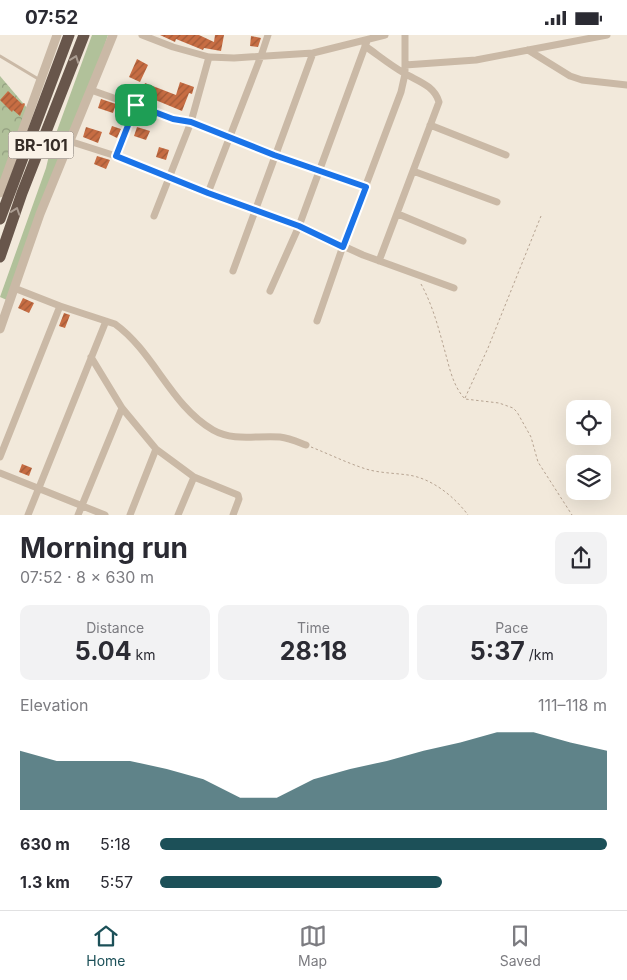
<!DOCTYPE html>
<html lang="en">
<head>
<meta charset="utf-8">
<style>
  body { margin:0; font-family:Inter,sans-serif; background:#f2f2f3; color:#2b2b33; height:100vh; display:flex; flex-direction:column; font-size:19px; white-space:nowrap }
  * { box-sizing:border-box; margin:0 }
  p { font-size:16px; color:#7c7c81 }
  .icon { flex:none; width:28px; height:28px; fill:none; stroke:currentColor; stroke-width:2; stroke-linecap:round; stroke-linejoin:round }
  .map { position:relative; height:480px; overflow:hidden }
  .side { display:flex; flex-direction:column; background:#fff; flex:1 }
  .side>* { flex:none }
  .controls { position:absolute; left:566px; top:365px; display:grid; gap:10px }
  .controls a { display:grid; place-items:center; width:45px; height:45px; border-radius:10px; background:#fff; box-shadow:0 5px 20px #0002; font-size:25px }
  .pin { position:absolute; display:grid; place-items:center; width:42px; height:42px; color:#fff; margin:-21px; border-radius:10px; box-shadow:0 2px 8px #0006 }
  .round { display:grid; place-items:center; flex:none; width:52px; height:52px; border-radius:10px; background:#f2f2f3 }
  .overview { display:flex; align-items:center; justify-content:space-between; height:85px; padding:0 20px }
  h1 { font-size:28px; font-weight:700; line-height:38px }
  .stats { display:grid; grid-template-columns:repeat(3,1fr); gap:8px; height:85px; padding:5px 20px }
  .stats div { display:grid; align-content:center; border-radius:10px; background:#f2f2f3; text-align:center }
  .stats b { font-size:25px; font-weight:700 }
  .stats small { font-size:14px; font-weight:400 }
  .stats p { font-size:14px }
  .chart { height:140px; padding:10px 20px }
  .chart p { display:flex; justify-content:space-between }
  .chart svg { width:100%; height:90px; margin-top:5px; fill:#1c5058; opacity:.7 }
  ul { padding:0 20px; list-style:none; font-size:16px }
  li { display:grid; grid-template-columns:80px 60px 1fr; align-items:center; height:38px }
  li i { height:12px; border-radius:6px; background:#1c5058 }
  .status { display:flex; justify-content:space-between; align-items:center; height:35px; padding:0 25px; background:#fff; direction:ltr }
  .status svg { height:14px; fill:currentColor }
  .tab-bar { display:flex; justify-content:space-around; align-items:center; height:70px; border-top:1px solid #e1e1e2; background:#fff; font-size:14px; color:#7c7c81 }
  .tab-bar a { display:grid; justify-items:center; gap:2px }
  .tab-bar .on { color:#1c5058 }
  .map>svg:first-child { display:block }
</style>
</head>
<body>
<div class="status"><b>07:52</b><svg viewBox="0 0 49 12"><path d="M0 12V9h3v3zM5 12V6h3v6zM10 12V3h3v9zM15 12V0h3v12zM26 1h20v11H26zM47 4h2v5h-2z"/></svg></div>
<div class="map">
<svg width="627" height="480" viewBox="0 0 627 480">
  <defs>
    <pattern id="forest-crowns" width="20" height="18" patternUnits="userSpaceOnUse" patternTransform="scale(1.25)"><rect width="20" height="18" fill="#b1c19a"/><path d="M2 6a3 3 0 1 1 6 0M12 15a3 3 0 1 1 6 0" fill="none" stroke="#919d7e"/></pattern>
    <pattern id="building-hatch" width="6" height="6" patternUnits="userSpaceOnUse" patternTransform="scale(1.25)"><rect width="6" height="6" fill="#c76d43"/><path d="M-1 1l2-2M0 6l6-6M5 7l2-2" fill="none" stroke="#a25a38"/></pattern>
  </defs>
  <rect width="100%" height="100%" fill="#f2e9db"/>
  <path fill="#b1c19a" d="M92 0H108L91 51 9 266 0 262 46 133 51 112Z"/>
  <path fill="url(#forest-crowns)" d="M0 41 28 74 0 153Z"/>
  <path fill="url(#building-hatch)" d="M160 0H199L214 7 215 0H224L221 16 204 13 203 15 176 4 175 7Z
    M251 1 261 3 258 12 250 11Z
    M137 24 148 30 140 47 129 42Z
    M180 47 194 52 192 59 189 58 182 76 141 59 145 48 176 60Z
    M8 56 22 69 24 68 25 69 20 81 13 75 12 77 0 65Z
    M101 64 116 69 113 78 98 73Z
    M112 91 121 94 117 103 109 99Z
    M86 92 102 97 98 108 83 102Z
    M137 92 150 96 146 105 134 101Z
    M159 112 169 115 166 125 156 122Z
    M97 121 110 125 106 134 94 129Z
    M23 263 34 268 29 278 18 273Z
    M64 278 70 280 65 293 59 291Z
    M22 429 32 433 29 441 19 437Z"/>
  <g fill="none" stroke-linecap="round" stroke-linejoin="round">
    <path stroke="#b6a391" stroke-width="1" stroke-dasharray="2.5 2.5" stroke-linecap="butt" d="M421 249C432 269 438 291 444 313 449 330 452 350 465 364L499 368 513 373 517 377 531 402 538 427 572 480
      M465 363 488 313 541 181
      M311 412C329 419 347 428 366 434 379 438 394 438 408 440 431 443 454 461 468 480"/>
    <path stroke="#cab9a6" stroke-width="3" d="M0 21 40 45"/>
    <path stroke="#cab9a6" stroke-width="7" d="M142 0 173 12 209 22 234 23 313 18 385 0
      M365 11C378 20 390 30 404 38 417 46 434 50 439 67L379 226
      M528 15 570 41 582 45 627 50
      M405 30 476 25 607 0
      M91 55 173 84 191 87 274 120 366 152
      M430 90 506 120
      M69 106 116 121 208 158 299 191 363 220 454 253
      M116 121 136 70
      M413 136 497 167
      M208 158 261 21 268 0
      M398 179 463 206
      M154 181 191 87 209 22
      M233 236 313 18
      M14 253 60 271 115 289C154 317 171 371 213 395 234 407 258 400 280 402 289 403 298 407 306 410
      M270 256 299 191 367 6
      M317 286 343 211 401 57 405 39V0
      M91 322 122 373 156 414 194 442 238 460 239 464 233 480
      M0 422 60 271
      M0 438 105 480
      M28 480 106 286
      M78 480 122 373
      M130 480 156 414
      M178 480 194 442"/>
    <path stroke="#cab9a6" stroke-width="9" d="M0 158 57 0
      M0 294 40 179 113 0"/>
    <path stroke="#68564b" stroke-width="11" d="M0 184 69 0
      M0 222 22 158 84 0"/>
  </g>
  <defs><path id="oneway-chevron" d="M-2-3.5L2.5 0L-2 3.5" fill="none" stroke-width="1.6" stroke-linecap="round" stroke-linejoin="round" transform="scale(1.25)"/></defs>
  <g stroke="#aa9c91">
    <use href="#oneway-chevron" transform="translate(75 24) rotate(-70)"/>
    <use href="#oneway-chevron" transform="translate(16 176) rotate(-71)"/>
  </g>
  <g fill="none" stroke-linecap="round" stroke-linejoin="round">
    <defs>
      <path id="route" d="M136 70 173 84 191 87 274 120 366 152 343 212 299 191 208 158 116 121Z"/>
    </defs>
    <use href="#route" stroke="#fff" stroke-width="10"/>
    <use href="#route" stroke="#1a73e8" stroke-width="6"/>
  </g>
  <g text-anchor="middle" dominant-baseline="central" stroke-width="4.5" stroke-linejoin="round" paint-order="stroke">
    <rect fill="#faf2e7" stroke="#716861" stroke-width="1" x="8.5" y="96.5" width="65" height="27" rx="4"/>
    <g font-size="16" font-weight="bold" fill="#362d27">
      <text x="41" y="110">BR-101</text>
    </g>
  </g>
</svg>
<div class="controls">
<a><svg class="icon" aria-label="locate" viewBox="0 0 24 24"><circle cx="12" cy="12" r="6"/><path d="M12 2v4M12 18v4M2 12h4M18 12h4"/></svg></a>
<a><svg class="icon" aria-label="layers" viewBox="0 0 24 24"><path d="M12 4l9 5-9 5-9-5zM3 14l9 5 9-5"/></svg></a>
</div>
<div class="pin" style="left:136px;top:70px;background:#1e9e55"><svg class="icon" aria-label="arrive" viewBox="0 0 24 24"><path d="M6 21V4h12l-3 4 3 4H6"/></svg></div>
</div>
<section class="side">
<div class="overview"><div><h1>Morning run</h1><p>07:52 · 8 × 630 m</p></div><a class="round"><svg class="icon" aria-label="share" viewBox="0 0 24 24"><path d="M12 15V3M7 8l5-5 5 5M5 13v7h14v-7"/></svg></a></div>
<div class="stats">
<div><p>Distance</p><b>5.04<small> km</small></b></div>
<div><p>Time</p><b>28:18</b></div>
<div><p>Pace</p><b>5:37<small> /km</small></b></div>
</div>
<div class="chart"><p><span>Elevation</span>111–118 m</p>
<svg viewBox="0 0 160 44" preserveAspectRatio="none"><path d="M0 44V15L10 20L20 20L30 20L40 24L50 29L60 38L70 38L80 29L90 24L100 20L110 15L120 11L130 6L140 6L150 11L160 15V44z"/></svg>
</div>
<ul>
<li><b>630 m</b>5:18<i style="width:100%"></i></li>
<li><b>1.3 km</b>5:57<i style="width:63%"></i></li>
</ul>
</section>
<nav class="tab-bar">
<a class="on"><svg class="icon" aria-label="home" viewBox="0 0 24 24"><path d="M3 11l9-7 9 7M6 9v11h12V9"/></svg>Home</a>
<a><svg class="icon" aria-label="map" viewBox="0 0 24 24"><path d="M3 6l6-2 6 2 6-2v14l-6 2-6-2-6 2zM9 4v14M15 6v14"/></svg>Map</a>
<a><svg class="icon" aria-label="saved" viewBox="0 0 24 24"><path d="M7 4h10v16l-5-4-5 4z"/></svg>Saved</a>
</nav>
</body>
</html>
